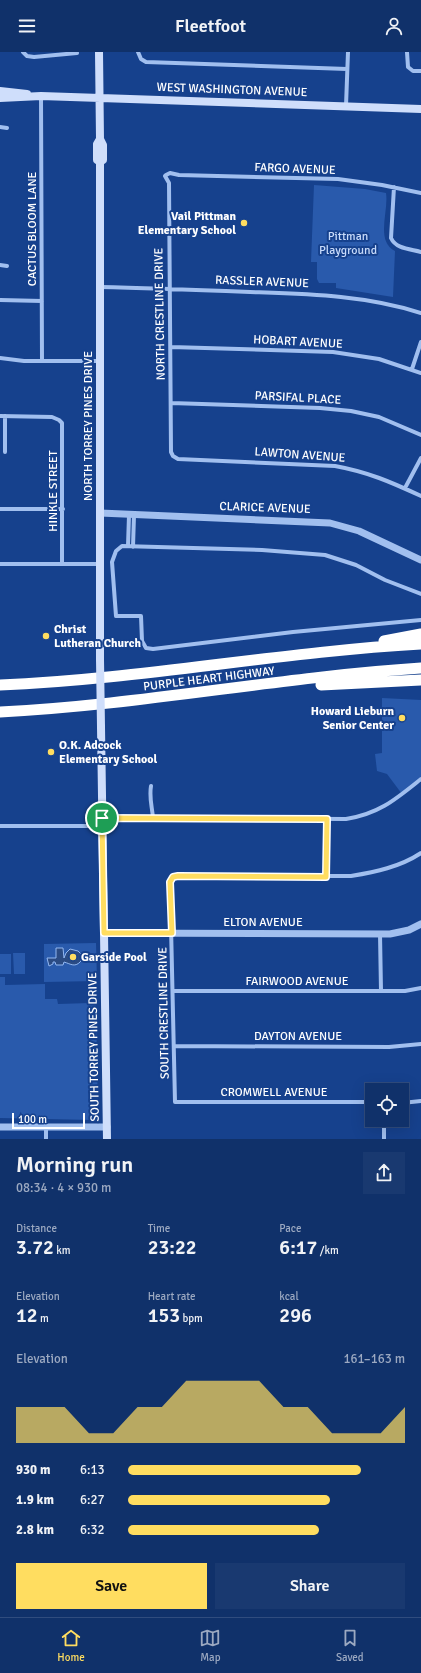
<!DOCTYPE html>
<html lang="en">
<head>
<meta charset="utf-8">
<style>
  body { margin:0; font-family:Signika,sans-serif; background:#193970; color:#f1f3f6; height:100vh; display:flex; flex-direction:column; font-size:15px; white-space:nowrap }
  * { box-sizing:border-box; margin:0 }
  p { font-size:13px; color:#9ca9c1 }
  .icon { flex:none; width:22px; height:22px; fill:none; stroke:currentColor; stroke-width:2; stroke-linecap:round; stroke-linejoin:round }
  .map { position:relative; height:1087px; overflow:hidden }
  .side { display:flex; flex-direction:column; background:#10316a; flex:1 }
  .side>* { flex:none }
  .controls { position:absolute; left:365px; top:1031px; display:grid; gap:8px }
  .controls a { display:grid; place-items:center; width:44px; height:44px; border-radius:0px; background:#10316a; box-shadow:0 4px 16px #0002,0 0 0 1px #304c7e; font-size:20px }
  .scale { position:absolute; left:12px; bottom:10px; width:73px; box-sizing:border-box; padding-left:4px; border:2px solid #fff; border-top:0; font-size:11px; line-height:14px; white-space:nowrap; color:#fff; -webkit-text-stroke:3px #16418d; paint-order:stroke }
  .pin { position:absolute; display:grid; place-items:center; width:34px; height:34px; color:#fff; margin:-17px; border:2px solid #fff; border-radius:50%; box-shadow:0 1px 4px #0007 }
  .round { display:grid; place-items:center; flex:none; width:42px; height:42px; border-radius:0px; background:#193970 }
  .head { display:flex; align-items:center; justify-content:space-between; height:68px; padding:0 16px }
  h1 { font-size:22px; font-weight:600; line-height:30px }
  .stats { display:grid; grid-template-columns:repeat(3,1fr); gap:6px; height:68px; padding:4px 16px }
  .stats div { display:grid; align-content:center }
  .stats b { font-size:20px; font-weight:600 }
  .stats small { font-size:11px; font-weight:400 }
  .stats p { font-size:11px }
  .chart { height:112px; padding:8px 16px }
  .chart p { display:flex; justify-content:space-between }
  .chart svg { width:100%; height:72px; margin-top:4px; fill:#ffdd60; opacity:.7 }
  .button { display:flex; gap:8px; margin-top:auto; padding:8px 16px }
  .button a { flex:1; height:46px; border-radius:0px; background:#ffdd60; color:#111; font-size:16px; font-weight:600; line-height:46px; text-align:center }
  .button a+a { background:#193970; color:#f1f3f6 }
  ul { padding:0 16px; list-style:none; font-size:13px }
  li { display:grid; grid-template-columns:64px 48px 1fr; align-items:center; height:30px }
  li i { height:10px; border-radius:5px; background:#ffdd60 }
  header { display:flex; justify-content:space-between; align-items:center; height:52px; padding:0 16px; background:#10316a; font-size:18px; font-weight:600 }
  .tab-bar { display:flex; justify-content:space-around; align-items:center; height:56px; border-top:1px solid #304c7e; background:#10316a; font-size:11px; color:#9ca9c1 }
  .tab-bar a { display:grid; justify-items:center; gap:2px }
  .tab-bar .selected { color:#ffdd60 }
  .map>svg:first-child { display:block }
</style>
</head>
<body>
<header><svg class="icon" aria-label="menu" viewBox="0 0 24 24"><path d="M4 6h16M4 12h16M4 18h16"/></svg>Fleetfoot<svg class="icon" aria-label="person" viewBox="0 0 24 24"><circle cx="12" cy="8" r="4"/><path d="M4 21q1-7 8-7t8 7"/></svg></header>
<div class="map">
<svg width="421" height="1087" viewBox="0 0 421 1087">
  <rect width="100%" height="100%" fill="#16418d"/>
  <path fill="#295aac" d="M314 133 365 137 386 141C389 159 375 189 395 199L393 245 336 236V231H319L317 227V210H311Z
    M382 646 421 648V727L402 742 387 722 377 719 375 702 382 701Z
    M96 891 97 929 44 930V892Z
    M13 901H25V922H14Z
    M0 902H11V922H0Z
    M0 925H5V933L45 932V947H57L58 952 90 951 92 953H96L98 1065 93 1068 0 1066Z"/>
  <path fill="#2b4b83" stroke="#93b8f2" d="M56 896H63L64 906 66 901 70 897 78 899 81 902V909C75 916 71 912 64 910L63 913H56L55 910H53V912L49 914 47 906H56Z"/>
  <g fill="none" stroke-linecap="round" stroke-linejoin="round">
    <path stroke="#a1bfef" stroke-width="4" d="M23 0 27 4 34 5 77 1
      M138 0 141 7 146 10 347 17
      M407 0 408 15 413 19H421
      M41 44 42 309
      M346 54 348 0
      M0 75 7 76
      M394 135 391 186C396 197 410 197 421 200
      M421 141 382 133 338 127 179 123 170 121 166 123 165 124 169 131 171 400 173 404 178 407 335 414C368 420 391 430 421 444
      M0 213 7 214
      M100 235C150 236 200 238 250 240 308 242 365 243 421 261
      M0 248 42 249
      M171 295 333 300 379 307 421 321
      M0 306 24 309H99
      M412 317 421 290
      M171 351 320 356 351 359 379 365 421 383
      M0 364 52 365 59 368 62 371V512
      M5 364V400
      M405 436 421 406
      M0 457H63
      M128 494 129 463
      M133 495 134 463
      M0 512H100
      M421 542 385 528 356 513 325 503 262 498 122 494 116 499 112 510 116 564H141L142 589 146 596 153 597 293 580 421 568
      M151 734C149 746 152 754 153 766
      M103 766 346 767C379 762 396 747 421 727
      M0 774H102
      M326 825 327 767
      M380 882 381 939
      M173 939H405L421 936
      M174 994 389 995 421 992
      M372 1050H175L170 830 173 825 178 824H351C375 820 400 815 421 801
      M402 1051 421 1049
      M384 1068V1087
      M46 1075V1087"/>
    <path stroke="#a1bfef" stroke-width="7" d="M100 461 330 471 359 479 421 508
      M104 881 390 882 409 878 421 872
      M0 1075H107"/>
    <path stroke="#cfdefb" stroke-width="8" d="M99 0 100 87 103 93V108L100 110
      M0 39 27 42
      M0 46 41 44 421 57
      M100 110V607
      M100 110 97 108V92L100 87
      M101 675 107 1087"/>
    <path stroke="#fff" stroke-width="11" d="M384 589 421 582
      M0 633C141 627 280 600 421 592
      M321 633 421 628
      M0 660C141 653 280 625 421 616"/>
    <path stroke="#cfdefb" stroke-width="8" d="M100 607 101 675"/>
  </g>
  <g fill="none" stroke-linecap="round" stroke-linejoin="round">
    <defs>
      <path id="route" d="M102 766 327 767 326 825 178 824 173 825 170 830 172 881H104Z"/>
    </defs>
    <use href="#route" stroke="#fff" stroke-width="8"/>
    <use href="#route" stroke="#ffdd60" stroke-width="5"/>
  </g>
  <g fill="#ffdd60" stroke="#16418d" stroke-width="1.5">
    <circle cx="244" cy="171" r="4"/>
    <circle cx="46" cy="584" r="4"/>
    <circle cx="402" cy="666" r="4"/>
    <circle cx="51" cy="700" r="4"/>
    <circle cx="73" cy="905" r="4"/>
  </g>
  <g text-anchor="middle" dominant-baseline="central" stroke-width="4" stroke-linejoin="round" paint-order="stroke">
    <g font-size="12" fill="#fff" stroke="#16418d">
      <text transform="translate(232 38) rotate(2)">WEST WASHINGTON AVENUE</text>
      <text transform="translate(295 117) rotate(2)">FARGO AVENUE</text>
      <text transform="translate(32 177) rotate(-90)">CACTUS BLOOM LANE</text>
      <text transform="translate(262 230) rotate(2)">RASSLER AVENUE</text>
      <text transform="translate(160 262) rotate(-91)">NORTH CRESTLINE DRIVE</text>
      <text transform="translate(298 290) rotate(3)">HOBART AVENUE</text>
      <text transform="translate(298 346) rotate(3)">PARSIFAL PLACE</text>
      <text transform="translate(88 374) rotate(-90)">NORTH TORREY PINES DRIVE</text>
      <text transform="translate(300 403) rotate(4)">LAWTON AVENUE</text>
      <text transform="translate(53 439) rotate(-90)">HINKLE STREET</text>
      <text transform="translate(265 456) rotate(2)">CLARICE AVENUE</text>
      <text transform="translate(209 627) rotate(-7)">PURPLE HEART HIGHWAY</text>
      <text x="263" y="870">ELTON AVENUE</text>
      <text x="297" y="929">FAIRWOOD AVENUE</text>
      <text transform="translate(164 961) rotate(-91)">SOUTH CRESTLINE DRIVE</text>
      <text x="298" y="984">DAYTON AVENUE</text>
      <text transform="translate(94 995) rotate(-91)">SOUTH TORREY PINES DRIVE</text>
      <text x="274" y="1040">CROMWELL AVENUE</text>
    </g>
    <g font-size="12" font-weight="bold" fill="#fff" stroke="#16418d" text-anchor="start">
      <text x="236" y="164" text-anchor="end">Vail Pittman<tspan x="236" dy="14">Elementary School</tspan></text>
      <text x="54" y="577">Christ<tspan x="54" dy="14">Lutheran Church</tspan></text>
      <text x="394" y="659" text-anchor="end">Howard Lieburn<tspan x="394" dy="14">Senior Center</tspan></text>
      <text x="59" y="693">O.K. Adcock<tspan x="59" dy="14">Elementary School</tspan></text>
      <text x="81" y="905">Garside Pool</text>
    </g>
    <g font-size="12" fill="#c8dbfb" stroke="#16418d">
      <text x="348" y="184">Pittman<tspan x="348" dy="14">Playground</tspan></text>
    </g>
  </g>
</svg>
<div class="controls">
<a><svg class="icon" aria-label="locate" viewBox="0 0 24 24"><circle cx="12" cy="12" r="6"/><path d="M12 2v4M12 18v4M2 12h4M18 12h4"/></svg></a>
</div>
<div class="scale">100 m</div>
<div class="pin" style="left:102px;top:766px;background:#1e9e55"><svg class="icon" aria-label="arrive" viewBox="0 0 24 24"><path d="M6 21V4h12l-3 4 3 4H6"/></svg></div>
</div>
<section class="side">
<div class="head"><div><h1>Morning run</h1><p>08:34 · 4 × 930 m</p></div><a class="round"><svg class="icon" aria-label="share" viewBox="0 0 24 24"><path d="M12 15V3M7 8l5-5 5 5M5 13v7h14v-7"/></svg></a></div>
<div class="stats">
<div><p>Distance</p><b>3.72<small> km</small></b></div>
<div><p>Time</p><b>23:22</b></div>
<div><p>Pace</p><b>6:17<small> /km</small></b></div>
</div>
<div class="stats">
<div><p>Elevation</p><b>12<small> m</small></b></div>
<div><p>Heart rate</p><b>153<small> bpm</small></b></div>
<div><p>kcal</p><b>296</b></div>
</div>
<div class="chart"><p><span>Elevation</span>161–163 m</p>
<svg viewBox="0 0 160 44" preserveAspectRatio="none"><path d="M0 44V22L10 22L20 22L30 38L40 38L50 22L60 22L70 6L80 6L90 6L100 6L110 22L120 22L130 38L140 38L150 38L160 22V44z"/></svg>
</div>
<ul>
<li><b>930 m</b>6:13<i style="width:84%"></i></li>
<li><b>1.9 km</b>6:27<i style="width:73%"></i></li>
<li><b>2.8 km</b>6:32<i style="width:69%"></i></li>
</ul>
<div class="button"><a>Save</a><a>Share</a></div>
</section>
<nav class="tab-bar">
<a class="selected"><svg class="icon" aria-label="home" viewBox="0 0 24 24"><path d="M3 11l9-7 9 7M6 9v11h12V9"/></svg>Home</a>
<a><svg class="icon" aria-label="map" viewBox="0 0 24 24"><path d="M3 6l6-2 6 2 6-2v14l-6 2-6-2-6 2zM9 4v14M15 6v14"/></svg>Map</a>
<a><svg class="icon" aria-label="saved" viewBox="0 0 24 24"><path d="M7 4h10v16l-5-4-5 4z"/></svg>Saved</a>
</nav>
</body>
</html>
